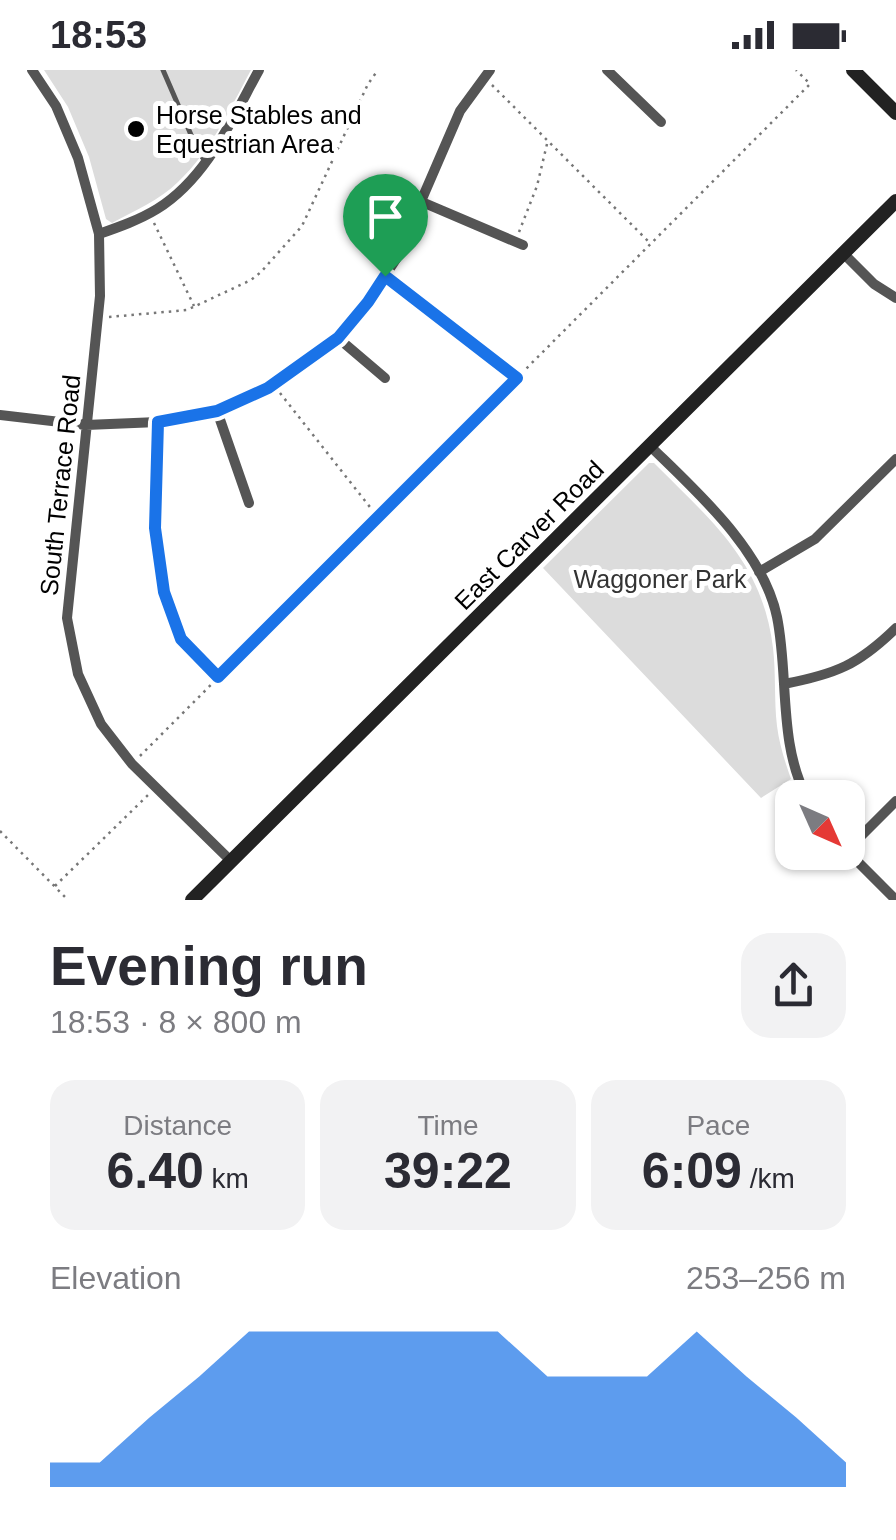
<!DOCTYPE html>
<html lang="en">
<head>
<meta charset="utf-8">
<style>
  body { margin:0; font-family:Helvetica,sans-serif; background:#f2f2f3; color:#2b2b33; height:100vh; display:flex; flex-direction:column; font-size:38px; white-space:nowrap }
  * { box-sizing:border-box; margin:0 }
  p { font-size:32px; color:#7c7c81 }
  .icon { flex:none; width:55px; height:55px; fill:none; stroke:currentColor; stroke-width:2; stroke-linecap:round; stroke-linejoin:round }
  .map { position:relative; height:830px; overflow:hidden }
  .side { display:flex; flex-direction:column; background:#fff; flex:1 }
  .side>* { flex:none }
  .needle { width:65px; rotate:135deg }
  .fabs { position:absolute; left:775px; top:710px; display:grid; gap:20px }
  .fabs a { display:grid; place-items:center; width:90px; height:90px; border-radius:20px; background:#fff; box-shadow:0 2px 8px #0004; font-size:50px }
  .pin { position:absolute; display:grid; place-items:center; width:85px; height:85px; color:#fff; margin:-102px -42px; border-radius:50% 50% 50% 0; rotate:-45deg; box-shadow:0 0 10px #0007 }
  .pin .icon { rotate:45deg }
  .round { display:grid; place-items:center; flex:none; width:105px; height:105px; border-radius:30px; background:#f2f2f3 }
  .headline { display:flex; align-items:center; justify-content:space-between; height:170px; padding:0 50px }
  h1 { font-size:55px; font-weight:600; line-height:75px }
  .figures { display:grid; grid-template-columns:repeat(3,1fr); gap:15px; height:170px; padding:10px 50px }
  .figures div { display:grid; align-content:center; border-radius:25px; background:#f2f2f3; text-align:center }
  .figures b { font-size:50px; font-weight:600 }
  .figures small { font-size:28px; font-weight:400 }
  .figures p { font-size:28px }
  .chart { height:280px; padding:20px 50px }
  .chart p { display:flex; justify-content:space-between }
  .chart svg { width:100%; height:180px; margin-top:10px; fill:#1a73e8; opacity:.7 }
  .status { display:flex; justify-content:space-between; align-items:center; height:70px; padding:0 50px; background:#fff; direction:ltr }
  .status svg { height:28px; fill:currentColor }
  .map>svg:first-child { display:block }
</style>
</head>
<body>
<div class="status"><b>18:53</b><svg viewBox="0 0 49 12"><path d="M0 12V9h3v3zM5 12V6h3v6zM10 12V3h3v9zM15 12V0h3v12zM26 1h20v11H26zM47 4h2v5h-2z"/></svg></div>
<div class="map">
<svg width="896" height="830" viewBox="0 0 896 830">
  <rect width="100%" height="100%" fill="#fff"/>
  <path fill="#dcdcdc" d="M44 0H251C230 39 211 81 178 112 160 130 134 141 112 153L106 149 89 87 68 37Z
    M649 393H654L658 397C714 453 763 494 773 578 776 603 774 630 777 656 779 673 785 692 791 709L761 728 543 498Z"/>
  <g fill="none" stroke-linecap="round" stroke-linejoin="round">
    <path stroke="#777" stroke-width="2.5" stroke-dasharray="2.5 5" stroke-linecap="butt" d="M492 15 649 172
      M154 153 194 236
      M519 162 537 116 547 74
      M391 211 516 307
      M109 247 187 240 251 210 261 202 302 156 368 14 378 0
      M280 323 377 446
      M157 364C156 427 148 509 180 567 188 581 206 595 218 607
      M140 686 810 14 796 0
      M0 761 68 830
      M55 816 150 723"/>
    <path stroke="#555" stroke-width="5" d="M163 0 198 81 205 91"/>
    <path stroke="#555" stroke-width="10" d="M32 0 56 36 78 88 99 164 100 226 67 548 78 604 101 654 132 694 231 791
      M607 0 661 52
      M422 132 523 175
      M99 164C119 157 139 150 157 139 207 108 232 49 259 0
      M844 184 874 214 896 228
      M338 268 385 308
      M217 341 249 433
      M0 345 86 355 158 352 217 341 268 318 338 268 368 232 396 189 460 41 490 0
      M650 376C697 422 763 480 777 547 789 606 778 673 807 728
      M759 502 815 469 896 389
      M784 614C836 604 858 595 896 558
      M848 779 896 731
      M848 782 896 830"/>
    <path stroke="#222" stroke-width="14" d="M853 0 896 43
      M192 830 896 131"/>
  </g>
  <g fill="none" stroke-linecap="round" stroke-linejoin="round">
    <defs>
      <path id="route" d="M385 206 517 308 218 607 181 569 164 522 155 458 158 352 217 341 268 318 338 268 368 232Z"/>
    </defs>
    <use href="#route" stroke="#fff" stroke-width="20"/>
    <use href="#route" stroke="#1a73e8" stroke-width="12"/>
  </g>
  <circle fill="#000" stroke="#fff" stroke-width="4" cx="136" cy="59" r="10"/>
  <g text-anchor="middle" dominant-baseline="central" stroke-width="10" stroke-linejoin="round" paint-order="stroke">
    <g font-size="25" fill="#000" stroke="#fff" text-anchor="start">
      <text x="156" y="45">Horse Stables and<tspan x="156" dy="29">Equestrian Area</tspan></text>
    </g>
    <g font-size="25" fill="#000" stroke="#fff">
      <text transform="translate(60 415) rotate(-84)">South Terrace Road</text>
      <text transform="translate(529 465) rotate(-45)">East Carver Road</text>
    </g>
    <g font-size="25" fill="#333" stroke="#fff">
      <text x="660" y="509">Waggoner Park</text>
    </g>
  </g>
</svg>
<div class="fabs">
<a><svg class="needle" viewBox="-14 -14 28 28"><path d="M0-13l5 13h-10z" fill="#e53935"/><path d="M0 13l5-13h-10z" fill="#7c7c81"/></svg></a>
</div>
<div class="pin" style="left:385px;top:206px;background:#1e9e55"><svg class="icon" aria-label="arrive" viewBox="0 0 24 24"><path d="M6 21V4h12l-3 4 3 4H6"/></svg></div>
</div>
<section class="side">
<div class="headline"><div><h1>Evening run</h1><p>18:53 · 8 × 800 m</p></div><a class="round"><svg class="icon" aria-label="share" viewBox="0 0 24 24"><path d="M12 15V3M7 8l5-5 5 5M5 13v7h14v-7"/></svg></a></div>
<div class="figures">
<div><p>Distance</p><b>6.40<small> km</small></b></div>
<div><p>Time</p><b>39:22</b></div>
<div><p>Pace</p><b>6:09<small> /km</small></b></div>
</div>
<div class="chart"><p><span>Elevation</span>253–256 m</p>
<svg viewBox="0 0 160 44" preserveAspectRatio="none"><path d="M0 44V38L10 38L20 27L30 17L40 6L50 6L60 6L70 6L80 6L90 6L100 17L110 17L120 17L130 6L140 17L150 27L160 38V44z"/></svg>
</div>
</section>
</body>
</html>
